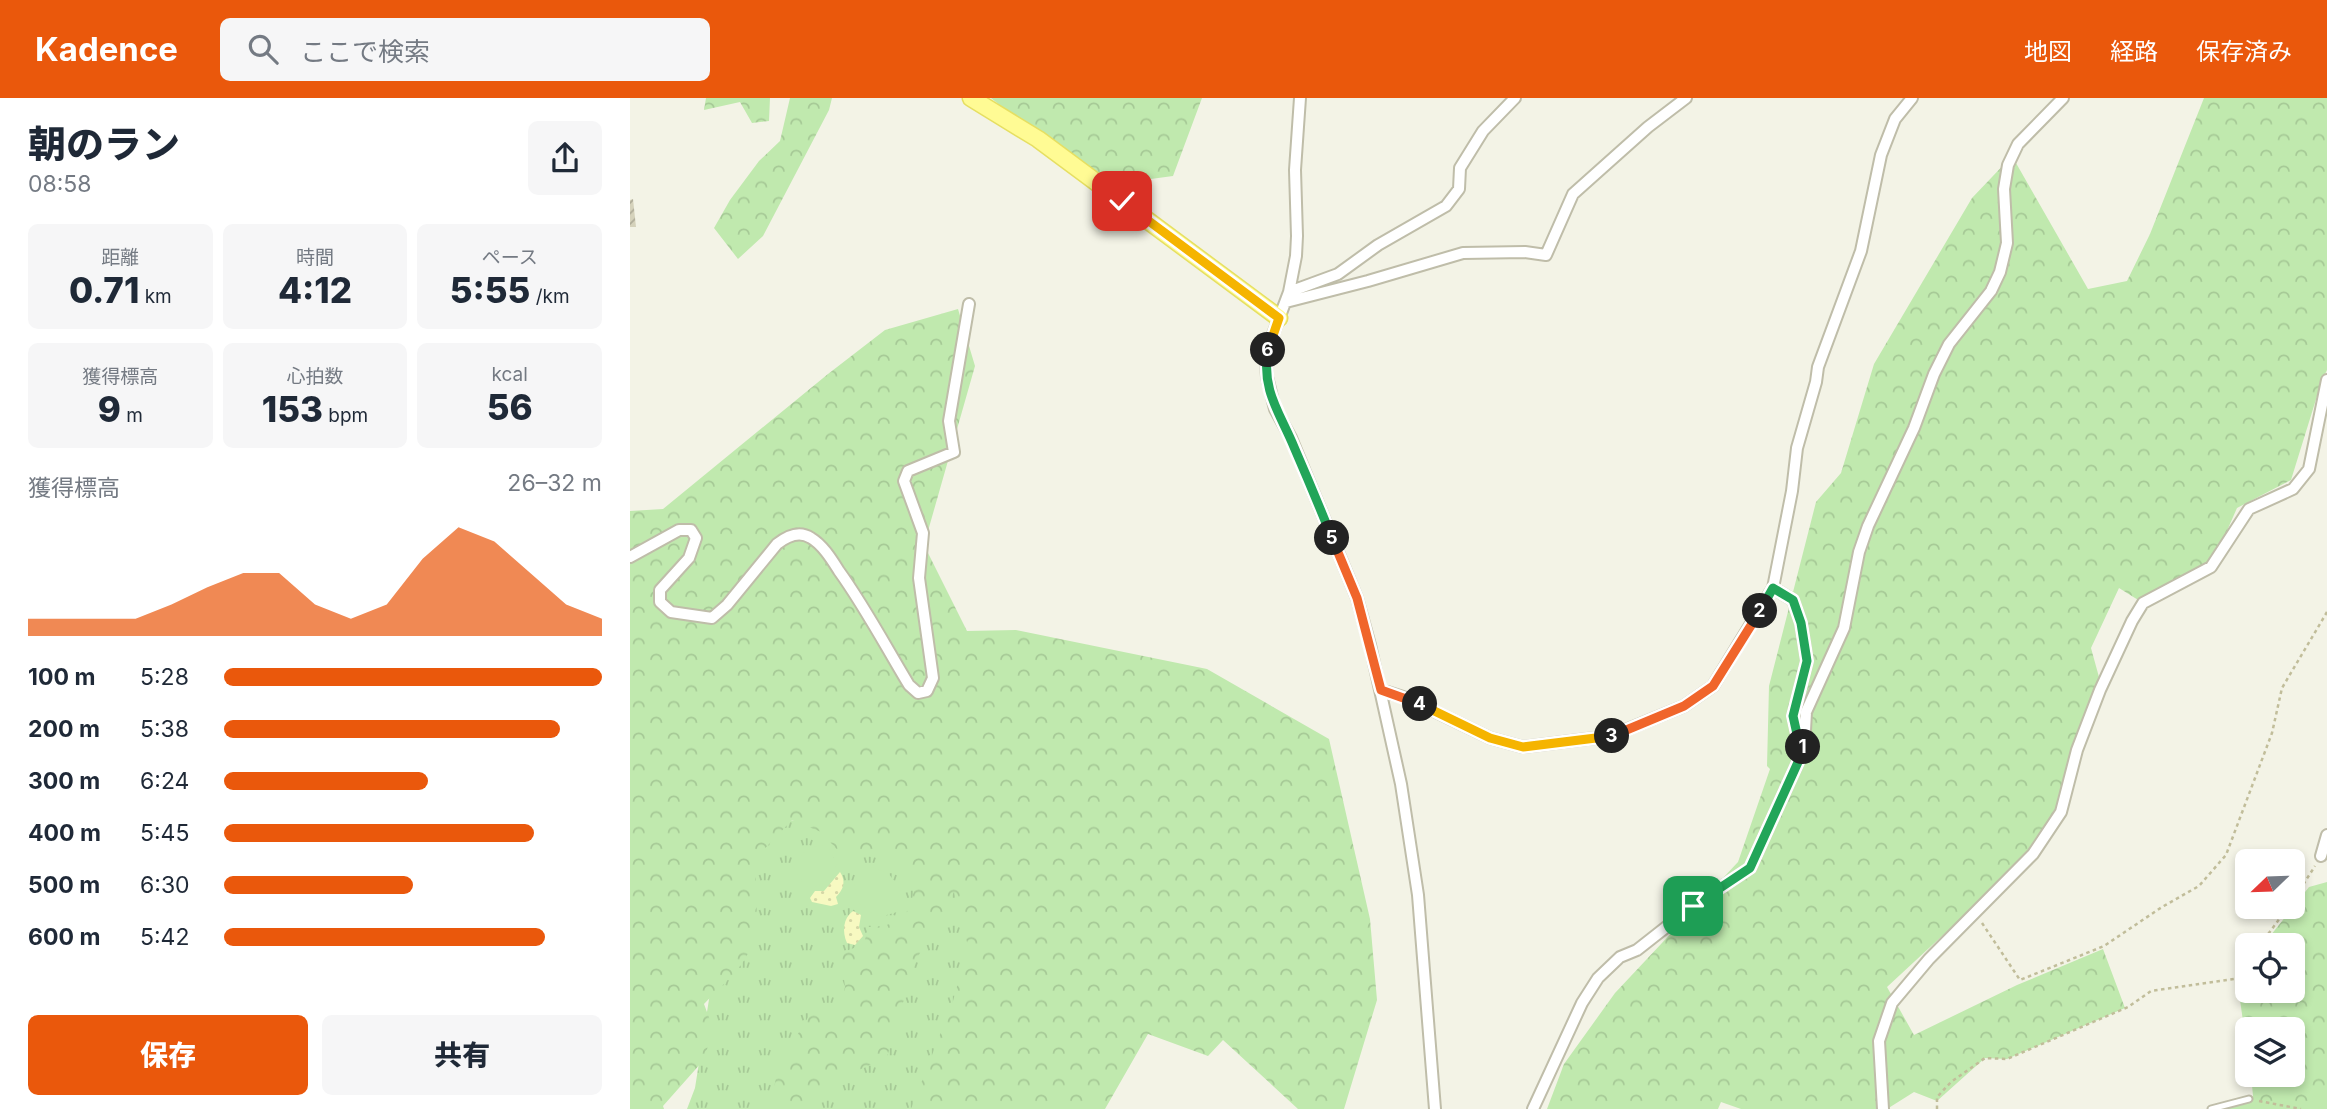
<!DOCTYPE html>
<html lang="ja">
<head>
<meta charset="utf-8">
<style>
  body { margin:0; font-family:Inter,"Noto Sans JP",sans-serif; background:#f6f6f7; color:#1f2937; height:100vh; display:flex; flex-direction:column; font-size:26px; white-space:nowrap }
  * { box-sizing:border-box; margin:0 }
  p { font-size:23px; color:#747a83 }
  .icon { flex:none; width:38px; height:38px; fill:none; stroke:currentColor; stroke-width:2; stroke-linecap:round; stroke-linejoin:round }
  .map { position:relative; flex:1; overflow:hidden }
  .drawer { display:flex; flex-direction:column; background:#fff; width:630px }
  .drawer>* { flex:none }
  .needle { width:46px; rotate:247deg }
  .fabs { position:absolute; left:1605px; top:751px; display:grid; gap:14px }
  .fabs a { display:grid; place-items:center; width:70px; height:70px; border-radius:10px; background:#fff; box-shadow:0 4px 10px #0003; font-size:35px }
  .pin { position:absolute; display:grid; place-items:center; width:60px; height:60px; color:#fff; margin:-30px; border-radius:14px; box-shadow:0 4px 10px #0006 }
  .km { position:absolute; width:35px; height:35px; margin:-18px; border-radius:50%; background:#222; color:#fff; font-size:19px; line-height:35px; text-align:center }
  .round { display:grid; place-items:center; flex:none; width:74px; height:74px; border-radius:10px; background:#f6f6f7 }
  .summary { display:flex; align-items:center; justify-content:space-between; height:119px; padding:0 28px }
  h1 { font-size:38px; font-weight:800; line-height:52px }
  .stats { display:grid; grid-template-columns:repeat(3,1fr); gap:10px; height:119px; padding:7px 28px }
  .stats div { display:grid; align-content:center; border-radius:10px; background:#f6f6f7; text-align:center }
  .stats b { font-size:35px; font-weight:800 }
  .stats small { font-size:19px; font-weight:400 }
  .stats p { font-size:19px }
  .chart { height:196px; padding:14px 28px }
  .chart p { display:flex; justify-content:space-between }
  .chart svg { width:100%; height:126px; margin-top:7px; fill:#ea580c; opacity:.7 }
  .cta { display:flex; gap:14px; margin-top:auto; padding:14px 28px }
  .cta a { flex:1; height:80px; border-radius:10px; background:#ea580c; color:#fff; font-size:28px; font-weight:800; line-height:80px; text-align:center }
  .cta a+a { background:#f6f6f7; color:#1f2937 }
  ul { padding:0 28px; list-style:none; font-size:23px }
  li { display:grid; grid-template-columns:112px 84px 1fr; align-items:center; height:52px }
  li i { height:18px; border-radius:9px; background:#ea580c }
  header { display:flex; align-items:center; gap:42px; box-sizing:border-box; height:98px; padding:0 35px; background:#ea580c; color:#fff }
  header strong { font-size:33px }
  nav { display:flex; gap:38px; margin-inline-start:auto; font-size:24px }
  .search { width:490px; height:63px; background:#f6f6f7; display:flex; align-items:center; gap:18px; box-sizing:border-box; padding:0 24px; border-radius:10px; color:#747a83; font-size:26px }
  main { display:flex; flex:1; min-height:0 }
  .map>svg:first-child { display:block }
</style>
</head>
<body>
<header>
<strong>Kadence</strong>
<div class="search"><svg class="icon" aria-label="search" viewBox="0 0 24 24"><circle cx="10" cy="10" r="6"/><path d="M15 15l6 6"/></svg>ここで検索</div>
<nav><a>地図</a><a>経路</a><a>保存済み</a></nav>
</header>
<main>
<section class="drawer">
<div class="summary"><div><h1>朝のラン</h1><p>08:58</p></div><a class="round"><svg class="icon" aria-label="share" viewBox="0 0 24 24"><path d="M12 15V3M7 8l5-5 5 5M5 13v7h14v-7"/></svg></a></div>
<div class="stats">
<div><p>距離</p><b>0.71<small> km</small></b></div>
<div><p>時間</p><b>4:12</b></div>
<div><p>ペース</p><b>5:55<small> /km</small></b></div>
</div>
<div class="stats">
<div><p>獲得標高</p><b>9<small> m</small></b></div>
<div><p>心拍数</p><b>153<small> bpm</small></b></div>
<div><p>kcal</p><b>56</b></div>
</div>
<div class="chart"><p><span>獲得標高</span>26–32 m</p>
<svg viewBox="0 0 160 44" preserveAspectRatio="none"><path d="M0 44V38L10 38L20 38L30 38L40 33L50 27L60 22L70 22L80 33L90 38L100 33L110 17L120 6L130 11L140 22L150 33L160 38V44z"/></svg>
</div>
<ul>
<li><b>100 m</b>5:28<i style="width:100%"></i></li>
<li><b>200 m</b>5:38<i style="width:89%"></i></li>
<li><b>300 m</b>6:24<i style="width:54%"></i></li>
<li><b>400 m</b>5:45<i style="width:82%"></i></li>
<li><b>500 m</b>6:30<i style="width:50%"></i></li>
<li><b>600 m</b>5:42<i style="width:85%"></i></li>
</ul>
<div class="cta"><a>保存</a><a>共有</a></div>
</section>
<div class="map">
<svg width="1697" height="1011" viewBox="0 0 1697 1011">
  <defs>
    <pattern id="grass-tufts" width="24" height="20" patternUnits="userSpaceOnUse" patternTransform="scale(1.75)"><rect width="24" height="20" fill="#c0e9ae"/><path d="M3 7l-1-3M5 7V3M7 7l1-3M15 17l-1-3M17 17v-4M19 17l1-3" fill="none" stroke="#a6c996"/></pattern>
    <pattern id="forest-crowns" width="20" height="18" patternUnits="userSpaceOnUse" patternTransform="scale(1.75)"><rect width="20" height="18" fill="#c0e9ae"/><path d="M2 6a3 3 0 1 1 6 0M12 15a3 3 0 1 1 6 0" fill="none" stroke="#a6c996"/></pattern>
    <pattern id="sand-dots" width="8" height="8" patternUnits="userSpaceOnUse" patternTransform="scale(1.75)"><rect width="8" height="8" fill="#f7f9c1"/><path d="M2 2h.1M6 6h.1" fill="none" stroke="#d5d7a6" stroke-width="1.8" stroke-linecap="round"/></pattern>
    <pattern id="building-hatch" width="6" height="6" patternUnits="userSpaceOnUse" patternTransform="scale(1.75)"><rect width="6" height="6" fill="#d5d2bb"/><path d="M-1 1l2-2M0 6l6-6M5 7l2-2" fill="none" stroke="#afac99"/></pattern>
  </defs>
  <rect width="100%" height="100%" fill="#f3f3e6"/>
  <path fill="url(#grass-tufts)" d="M240 720 365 802 308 1011H57L65 990 107 724Z"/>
  <path fill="url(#forest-crowns)" d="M76 0H140L139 23 122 25 110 4 74 12Z
    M160 0H202L199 12 133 138 108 161 84 130 100 102 129 63 150 43Z
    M361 0H572L543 78 469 88Z
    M1574 0H1697V272L1692 282 1661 382 1607 410 1581 469 1513 505 1489 490 1461 550 1472 590 1428 712 1407 750 1257 889 1284 937 1387 887 1473 851 1495 910 1377 961 1355 960 1307 1003 1284 994 1257 1011H1111L1091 1004 1088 1011H917L934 966 985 895 1108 764 1140 671 1137 668 1139 588 1186 404 1211 375 1244 266 1342 100 1382 58 1458 191 1497 183 1520 136Z
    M328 211 345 268 294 447 337 533 386 532 577 571 699 641 740 821 747 902 714 1011H668L593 942 578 958 518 936 475 1011H281L323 903 338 848 324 794 285 864 257 959 199 986 180 1011H140L148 969 180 916 209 913 215 889 211 855 234 846 238 829C277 828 282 813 286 777L268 754 252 760 211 756 191 734 162 722 124 762C127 791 131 835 115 861 105 877 87 892 74 906L84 933 72 964 33 1008 34 1011H0V413L33 411 198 276 255 232Z
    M1697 784V1011H1581L1623 998 1621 977 1662 976V931H1617V951L1607 881 1617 868V892H1662V847H1633L1679 789Z"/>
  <path fill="url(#sand-dots)" d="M210 774C216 783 214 791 206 799L208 806 201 808 182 804 180 800 185 793H194Z
    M223 813 231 817 229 829 233 838 225 847 217 845C212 834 213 820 223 813Z"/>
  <path fill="#c0e9ae" d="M193 747 200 752 207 766C199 781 194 791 175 788L164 771C168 757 178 748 193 747Z
    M241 769 259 776 272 794 268 801 267 814 250 819C228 808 226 806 224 781Z"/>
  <path fill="url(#building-hatch)" d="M3 101 6 129H0V102Z"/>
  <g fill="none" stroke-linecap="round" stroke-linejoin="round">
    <defs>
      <path id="lane" d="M1581 1011 1619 1001"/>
      <path id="street" d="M670 0 665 72 667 138 666 158 659 194 639 247 636 263 637 279 645 311 661 340 727 500 740 547 771 686 788 797 805 1011
        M659 194 708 176 748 147 816 108 829 91 830 70 853 33 885 0
        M656 204 738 183 833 155 895 154 916 157 943 96 1018 29 1056 0
        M0 459 49 432H61L66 440 59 460 30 492V504L41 514 82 520 97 507 147 446C157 438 169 432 181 440 193 447 202 462 209 473 235 509 256 549 279 587L288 595 297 593 303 580 289 480 293 435 274 383 278 373 324 354 319 323 339 206
        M1143 490 1163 502 1171 525 1177 563 1163 618 1167 636 1173 650
        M751 592 779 601 860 640 893 649 981 638 1054 608 1083 588 1143 490 1162 393 1167 350 1186 284 1188 269 1231 153 1251 57 1265 21 1282 0
        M1691 758 1697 737
        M903 1011 952 905 968 880 990 859 1007 852 1063 808 1120 770 1174 651 1176 614 1214 530 1229 454 1238 428 1284 330 1304 276 1319 246 1361 193 1370 174 1377 145 1374 91 1378 67 1388 46 1433 0
        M1253 1011 1249 943 1262 905 1299 861 1403 756 1431 714 1447 652 1470 592 1502 523 1513 505 1581 469 1619 411 1663 391 1679 371 1697 282"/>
      <path id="primary" d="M341 0 408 41 649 220"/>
    </defs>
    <use href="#lane" stroke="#bfbda9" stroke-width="9"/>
    <use href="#street" stroke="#bfbda9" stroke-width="14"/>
    <use href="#primary" stroke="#e6df62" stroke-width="19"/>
    <path stroke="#c1bd9a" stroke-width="2.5" stroke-dasharray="3.5 3.5" stroke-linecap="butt" d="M1662 804 1685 768
      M1352 825 1390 882 1474 848 1532 809 1569 788 1596 757 1642 635 1652 590 1697 514
      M1630 847 1659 808
      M1629 1003 1671 1011
      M1307 1011V999L1321 984 1355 960 1377 961 1498 909 1521 893 1604 881 1617 864"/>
    <use href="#lane" stroke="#fff" stroke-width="5"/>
    <use href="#street" stroke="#fff" stroke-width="10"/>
    <use href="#primary" stroke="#fffb94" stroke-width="16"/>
  </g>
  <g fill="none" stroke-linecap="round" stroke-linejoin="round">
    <defs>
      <path id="split-1" d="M1063 808 1120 770 1174 651 1173 649"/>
      <path id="split-2" d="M1130 513 1143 490 1163 502 1171 525 1177 563 1163 618 1167 636 1173 649"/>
      <path id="split-3" d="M982 638 1054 608 1083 588 1130 513"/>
      <path id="split-4" d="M790 606 860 640 893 649 982 638"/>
      <path id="split-5" d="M702 440 727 500 751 592 790 606"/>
      <path id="split-6" d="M638 252C631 292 650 315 664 349 677 379 690 410 702 440"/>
      <path id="split-7" d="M492 103 649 220 638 252"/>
    </defs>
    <use href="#split-1" stroke="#fff" stroke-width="14"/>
    <use href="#split-2" stroke="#fff" stroke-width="14"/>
    <use href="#split-3" stroke="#fff" stroke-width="14"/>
    <use href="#split-4" stroke="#fff" stroke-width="14"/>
    <use href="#split-5" stroke="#fff" stroke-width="14"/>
    <use href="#split-6" stroke="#fff" stroke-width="14"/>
    <use href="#split-7" stroke="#fff" stroke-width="14"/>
    <use href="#split-1" stroke="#22a559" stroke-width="9"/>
    <use href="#split-2" stroke="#22a559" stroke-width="9"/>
    <use href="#split-3" stroke="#f0652b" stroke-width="9"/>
    <use href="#split-4" stroke="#f5b400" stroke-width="9"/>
    <use href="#split-5" stroke="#f0652b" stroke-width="9"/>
    <use href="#split-6" stroke="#22a559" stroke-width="9"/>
    <use href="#split-7" stroke="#f5b400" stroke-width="9"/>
  </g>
</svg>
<div class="fabs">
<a><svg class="needle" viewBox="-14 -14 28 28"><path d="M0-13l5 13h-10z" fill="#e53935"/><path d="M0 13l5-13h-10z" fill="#747a83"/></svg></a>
<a><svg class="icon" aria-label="locate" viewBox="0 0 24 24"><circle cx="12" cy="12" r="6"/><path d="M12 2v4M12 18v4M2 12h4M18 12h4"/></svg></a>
<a><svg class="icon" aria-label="layers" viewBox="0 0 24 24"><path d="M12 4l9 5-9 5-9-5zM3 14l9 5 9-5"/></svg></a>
</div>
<div class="pin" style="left:1063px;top:808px;background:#1e9e55"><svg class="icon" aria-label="arrive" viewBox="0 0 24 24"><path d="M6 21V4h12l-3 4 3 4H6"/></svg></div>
<div class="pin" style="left:492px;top:103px;background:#d93025"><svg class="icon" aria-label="check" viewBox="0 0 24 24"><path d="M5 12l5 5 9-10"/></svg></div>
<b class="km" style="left:1173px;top:649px">1</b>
<b class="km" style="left:1130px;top:513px">2</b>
<b class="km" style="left:982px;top:638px">3</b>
<b class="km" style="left:790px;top:606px">4</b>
<b class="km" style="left:702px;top:440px">5</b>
<b class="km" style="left:638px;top:252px">6</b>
</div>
</main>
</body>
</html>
